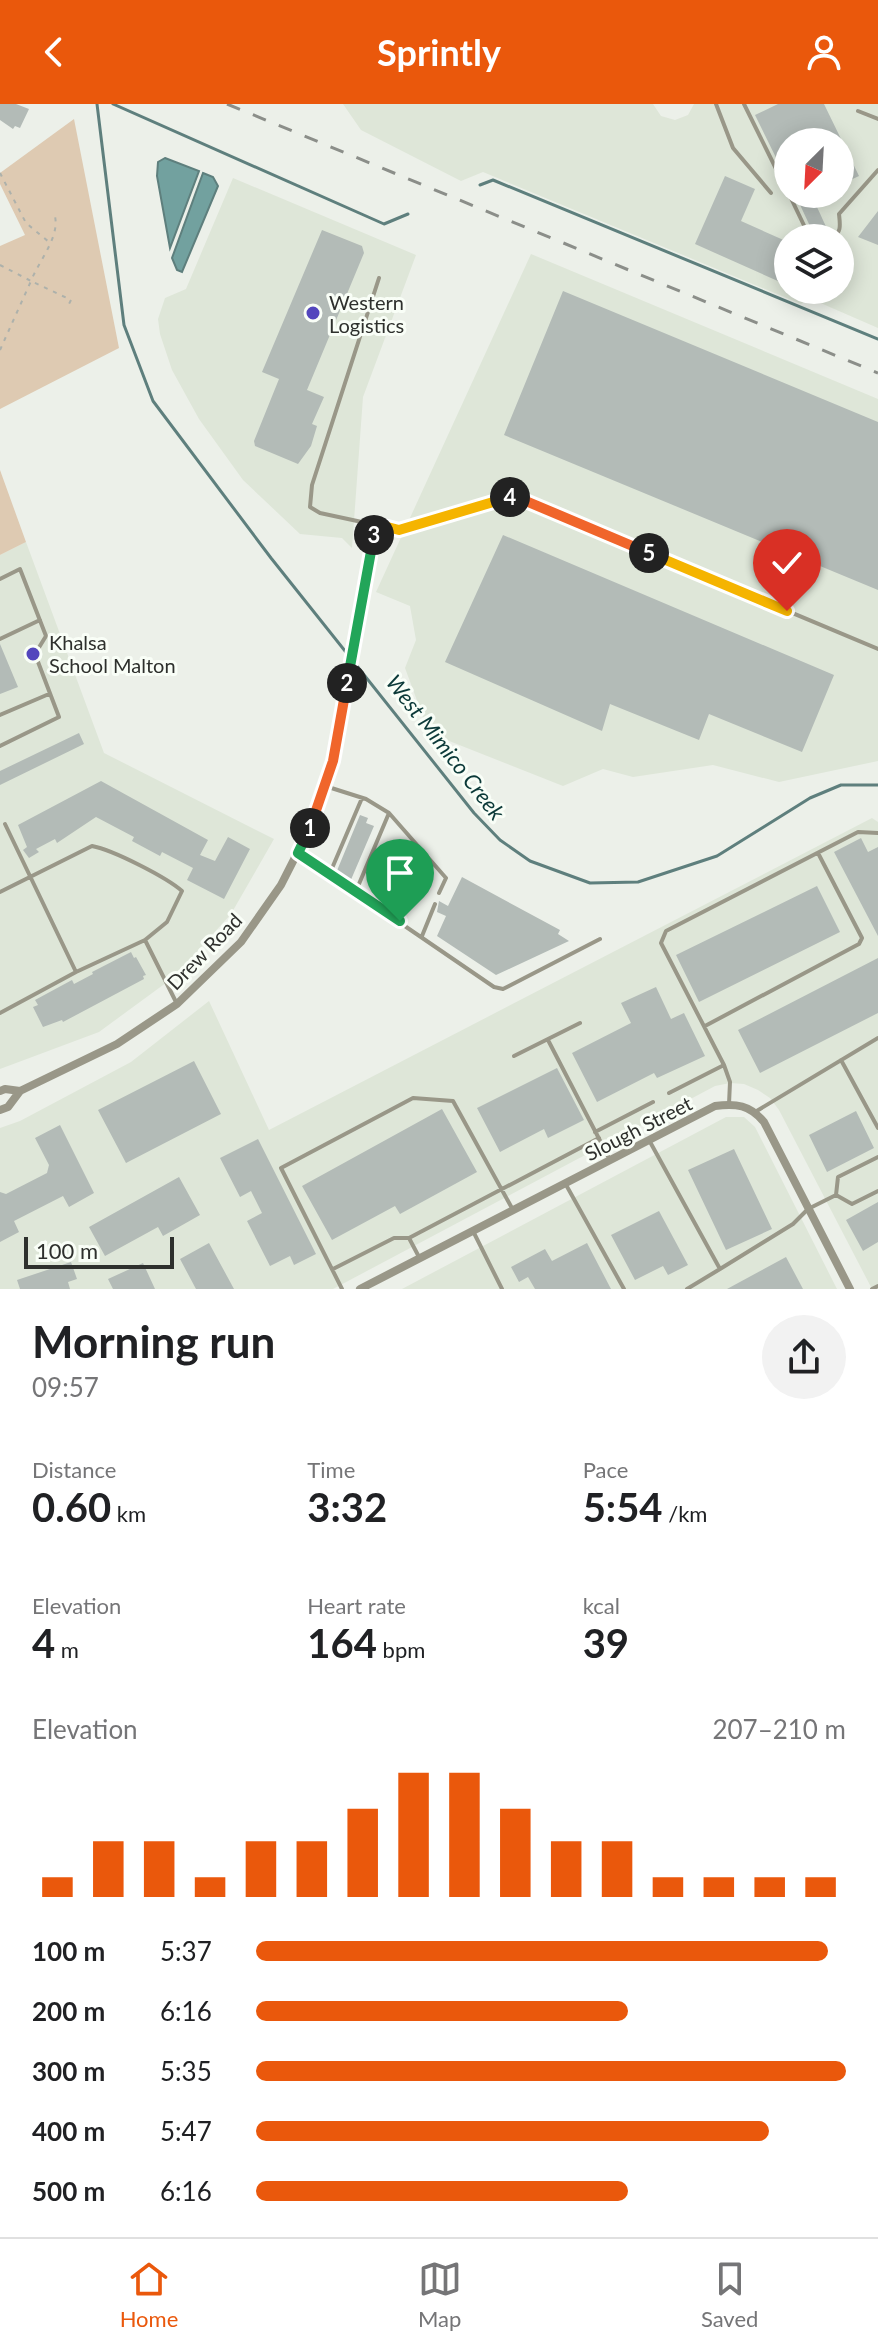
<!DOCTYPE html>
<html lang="en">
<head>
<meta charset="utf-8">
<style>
  body { margin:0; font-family:Lato,sans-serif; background:#f2f2f2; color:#202124; height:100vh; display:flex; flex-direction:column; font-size:30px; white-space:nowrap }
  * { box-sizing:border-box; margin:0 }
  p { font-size:26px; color:#757577 }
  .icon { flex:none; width:44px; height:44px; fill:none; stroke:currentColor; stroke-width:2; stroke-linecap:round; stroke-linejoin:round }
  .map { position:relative; height:1185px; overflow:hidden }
  .panel { display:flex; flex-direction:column; background:#fff; flex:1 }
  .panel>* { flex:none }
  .needle { width:52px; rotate:204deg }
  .buttons { position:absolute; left:774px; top:24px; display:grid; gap:16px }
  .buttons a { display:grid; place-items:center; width:80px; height:80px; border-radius:50%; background:#fff; box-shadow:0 4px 20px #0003; font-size:40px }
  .scale { position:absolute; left:24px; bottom:20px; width:150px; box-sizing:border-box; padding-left:8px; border:4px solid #2e302d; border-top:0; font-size:22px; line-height:28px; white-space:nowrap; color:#2e302d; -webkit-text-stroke:6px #f9fef7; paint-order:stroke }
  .pin { position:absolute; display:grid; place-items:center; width:68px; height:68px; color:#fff; margin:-82px -34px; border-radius:50% 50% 50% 0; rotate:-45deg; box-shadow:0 0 8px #0007 }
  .pin .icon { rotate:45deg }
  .km { position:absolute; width:40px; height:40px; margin:-20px; border-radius:50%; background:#222; color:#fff; font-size:22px; line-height:40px; text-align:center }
  .round { display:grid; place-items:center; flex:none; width:84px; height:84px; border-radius:42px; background:#f2f2f2 }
  .overview { display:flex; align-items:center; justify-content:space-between; height:136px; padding:0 32px }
  h1 { font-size:44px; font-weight:700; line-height:60px }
  .metrics { display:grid; grid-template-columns:repeat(3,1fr); gap:12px; height:136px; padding:8px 32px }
  .metrics div { display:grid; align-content:center }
  .metrics b { font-size:40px; font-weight:700 }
  .metrics small { font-size:22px; font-weight:400 }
  .metrics p { font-size:22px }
  .chart { height:224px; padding:16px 32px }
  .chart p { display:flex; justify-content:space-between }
  .chart svg { width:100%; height:144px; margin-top:8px; stroke:#ea580c; stroke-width:6 }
  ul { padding:0 32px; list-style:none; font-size:26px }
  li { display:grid; grid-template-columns:128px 96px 1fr; align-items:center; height:60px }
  li i { height:20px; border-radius:10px; background:#ea580c }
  header { display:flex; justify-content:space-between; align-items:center; height:104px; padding:0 32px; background:#ea580c; color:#fff; font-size:36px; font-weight:700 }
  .dock { display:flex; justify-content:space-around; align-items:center; height:112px; border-top:2px solid #e0e0e0; background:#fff; font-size:22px; color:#757577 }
  .dock a { display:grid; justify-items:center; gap:4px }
  .dock .active { color:#ea580c }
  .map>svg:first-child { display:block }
</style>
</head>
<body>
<header><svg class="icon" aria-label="back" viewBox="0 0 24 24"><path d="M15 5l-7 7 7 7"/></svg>Sprintly<svg class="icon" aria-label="person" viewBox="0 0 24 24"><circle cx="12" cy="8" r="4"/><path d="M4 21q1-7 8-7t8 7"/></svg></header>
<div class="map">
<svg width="878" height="1185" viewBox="0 0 878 1185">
  <rect width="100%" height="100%" fill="#ecf0e9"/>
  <path fill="#dee6d8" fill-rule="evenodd" d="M343 0H653L661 12 675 16 688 11 694 0H878V224L809 194 801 200 483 68 461 77 361 26ZM788 38H840V90H788ZM788 134H840V186H788Z
    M233 74 416 151 363 293 352 444 342 434 300 430 243 376 199 315 172 266 160 230 158 215 165 194 186 185Z
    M531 150 878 295V657L779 678 713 661 633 673 603 665 563 682 429 629 405 564 416 536 410 502 376 488Z
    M26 438 104 649 274 735 231 810 174 873 99 928 0 965V451Z
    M872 714 878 718V1185H872L779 1006 770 994 758 986 744 980 730 979 715 982 333 1185H0V1024L20 1017 131 958 209 897 269 1026Z
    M726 1013H744L755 1023 837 1185H402Z"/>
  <path fill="#decab2" d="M74 15 119 244 0 305V142L25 131 0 80V69Z
    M0 366 26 438 0 451Z"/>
  <path fill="#72a19f" stroke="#5e7f7d" stroke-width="2" d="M165 54 199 67 170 144 157 72 158 58Z
    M203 69 213 73 218 82 182 168 177 166 172 154Z"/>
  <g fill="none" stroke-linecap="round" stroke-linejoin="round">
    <path stroke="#5e7f7d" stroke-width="3" d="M97 0 124 221 153 297 271 454 474 709 500 736 530 757 590 779 638 778 717 752 810 694 841 681H878
      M113 0 384 120 408 110
      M480 81 493 76 878 235"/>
  </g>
  <path fill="#b3bbb7" d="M0 0H16L29 5 20 24 15 22 13 25 0 16Z
    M778 0H824L859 72 840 81V38H788V78L755 11Z
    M725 72 755 85 741 117 788 138V159L780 178 695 140Z
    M795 90H811L828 127 815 133Z
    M878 107V141L858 133Z
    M322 126 362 142 364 149 307 286 324 293 312 320 317 322 311 342 298 360 255 342 254 337 279 275 262 268Z
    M563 187 878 318V486L504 331Z
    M503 431 834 571 802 648 709 610 699 636 610 600 602 627 445 558Z
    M0 540 18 583 0 590Z
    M79 629 84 640 0 681V667Z
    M101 677 208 736 200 751 215 757 228 733 250 745 224 795 187 776 193 764 162 748 160 752 132 737 134 733 96 713 57 739 55 735 36 745 39 748 29 754 23 746 27 743 18 721Z
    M360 711 368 714 366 719 374 722 350 778 336 769Z
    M861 734 868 748 878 743V832L834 748Z
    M462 773 560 826 558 830 569 837 496 871 437 832 446 812 437 808 439 797 448 802Z
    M817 782 840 828 699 898 676 851Z
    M131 848 134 854 136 853 146 871 143 872 144 875 63 918 62 916 43 923 33 903 38 901 35 896 72 876 74 880 93 870 92 868Z
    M878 854V909L760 969 738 926Z
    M656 883 671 915 684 909 705 952 657 974 654 969 597 998 572 949 631 919 621 899Z
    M194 957 221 1010 126 1059 98 1006Z
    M557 964 584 1016 548 1034 544 1025 500 1048 477 1004Z
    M442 1005 477 1068 400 1110 395 1102 332 1136 302 1082Z
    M856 1007 874 1044 827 1068 809 1031Z
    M60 1021 94 1089 69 1103 63 1092 14 1117 19 1128 0 1138V1088L6 1090 47 1069 49 1061 35 1034Z
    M258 1035 316 1150 294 1161 290 1152 270 1162 247 1117 262 1109 251 1087 240 1093 220 1054Z
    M734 1045 772 1125 726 1146 688 1066Z
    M179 1073 200 1111 163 1132 158 1123 105 1152 89 1123Z
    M878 1098V1138L863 1147 846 1116Z
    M659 1107 688 1161 668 1171 663 1162 635 1176 611 1131Z
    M209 1139 234 1185H196L180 1155Z
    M587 1139 611 1185H535L528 1173 519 1178 511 1163 545 1145 552 1157Z
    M786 1153 803 1185H727Z
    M71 1158 77 1175 68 1178 70 1185H20L17 1176Z
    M143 1159 155 1185H113L108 1175Z"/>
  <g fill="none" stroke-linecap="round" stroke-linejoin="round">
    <path stroke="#adb1ab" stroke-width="2" stroke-dasharray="4 6" stroke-linecap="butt" d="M0 69 26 119 49 138
      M0 161 31 177C39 156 62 131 54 109
      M0 246 31 177 71 196 67 204"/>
    <path stroke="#999788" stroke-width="4" d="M716 0 733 44 771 89
      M744 0 788 89
      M858 7 878 15
      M789 90 810 134
      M832 134C842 129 840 120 839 110L878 66
      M379 174 312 381 310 403 320 409 399 426 514 392 878 545
      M0 475 20 465 46 532 35 550 59 613 0 642
      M0 535 40 516
      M0 611 49 590
      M325 682 366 695 389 709 446 774 439 789
      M5 720 76 868
      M298 749 494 883 503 885 600 835
      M330 769 362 694
      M356 787 389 709
      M0 788 92 742C113 746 166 773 182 787L167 818 145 836
      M422 832 435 800
      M0 909 76 868 145 836 177 900
      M705 922 859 840 862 834 818 749
      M548 936 609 1054
      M514 952 580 919
      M841 956 878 1024
      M669 989 724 961
      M729 1000 730 978 724 961 661 839 666 827 858 728 878 729
      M755 1008 878 934
      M595 1028 653 998
      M649 1036 720 1165 687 1185
      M565 1079 624 1185
      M836 1091 852 1100 878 1087
      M474 1129 502 1185
      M409 1134 419 1153
      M333 1165 394 1134H409L599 1034
      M720 1165 793 1120 808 1105 836 1091 838 1073 878 1053
      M342 1185 281 1064 413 994 453 997 513 1106
      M872 1185 878 1182"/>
    <path stroke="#999788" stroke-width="8" d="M0 987 5 985 20 987
      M0 1006 8 1003 20 987 117 940 177 900 241 838 281 781 311 722 333 657 376 420
      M360 1185 715 1002C736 999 750 1001 764 1018L850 1185"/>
    <path stroke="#8b8e89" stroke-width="3" stroke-dasharray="14 14" stroke-linecap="butt" d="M227 0 878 269"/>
  </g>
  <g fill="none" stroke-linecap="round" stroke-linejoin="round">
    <defs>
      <path id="split-1" d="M310 724 298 749 400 817"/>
      <path id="split-2" d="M310 724 333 657 347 579"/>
      <path id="split-3" d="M347 579 374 431"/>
      <path id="split-4" d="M374 431 376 420 399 426 510 393"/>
      <path id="split-5" d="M510 393 514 392 649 449"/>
      <path id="split-6" d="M649 449 787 507"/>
    </defs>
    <use href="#split-1" stroke="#fff" stroke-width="16"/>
    <use href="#split-2" stroke="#fff" stroke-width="16"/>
    <use href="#split-3" stroke="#fff" stroke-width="16"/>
    <use href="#split-4" stroke="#fff" stroke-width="16"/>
    <use href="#split-5" stroke="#fff" stroke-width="16"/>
    <use href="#split-6" stroke="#fff" stroke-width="16"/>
    <use href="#split-1" stroke="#22a559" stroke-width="10"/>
    <use href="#split-2" stroke="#f0652b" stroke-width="10"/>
    <use href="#split-3" stroke="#22a559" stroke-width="10"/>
    <use href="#split-4" stroke="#f5b400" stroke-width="10"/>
    <use href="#split-5" stroke="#f0652b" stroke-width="10"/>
    <use href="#split-6" stroke="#f5b400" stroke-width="10"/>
  </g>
  <g fill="#5346bd" stroke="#f9fef7" stroke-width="3">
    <circle cx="313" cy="209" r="8"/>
    <circle cx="33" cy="550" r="8"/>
  </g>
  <g text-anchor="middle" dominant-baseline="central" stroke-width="6" stroke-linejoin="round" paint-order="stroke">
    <g font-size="20" fill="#2e302d" stroke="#f9fef7" text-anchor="start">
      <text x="329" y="198">Western<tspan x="329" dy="23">Logistics</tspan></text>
      <text x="49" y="538">Khalsa<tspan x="49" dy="23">School Malton</tspan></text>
    </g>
    <g font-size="20" fill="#2e302d" stroke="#f9fef7">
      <text transform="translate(204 847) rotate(-46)">Drew Road</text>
      <text transform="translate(638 1024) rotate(-27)">Slough Street</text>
    </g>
    <g font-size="22" font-style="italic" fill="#0b3938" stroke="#f9fef7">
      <text transform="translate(446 643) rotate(52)">West Mimico Creek</text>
    </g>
  </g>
</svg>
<div class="buttons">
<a><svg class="needle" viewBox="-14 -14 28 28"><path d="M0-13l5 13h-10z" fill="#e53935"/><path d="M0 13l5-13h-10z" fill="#757577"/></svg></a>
<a><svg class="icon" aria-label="layers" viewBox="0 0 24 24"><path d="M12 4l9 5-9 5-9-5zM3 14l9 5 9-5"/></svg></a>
</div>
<div class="scale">100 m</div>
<div class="pin" style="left:400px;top:817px;background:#1e9e55"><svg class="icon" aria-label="arrive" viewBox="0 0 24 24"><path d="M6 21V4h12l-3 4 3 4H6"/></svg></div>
<div class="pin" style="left:787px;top:507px;background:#d93025"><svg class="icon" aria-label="check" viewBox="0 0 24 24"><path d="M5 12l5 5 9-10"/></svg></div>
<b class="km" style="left:310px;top:724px">1</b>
<b class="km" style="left:347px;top:579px">2</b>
<b class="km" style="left:374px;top:431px">3</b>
<b class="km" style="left:510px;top:393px">4</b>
<b class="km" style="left:649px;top:449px">5</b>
</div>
<section class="panel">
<div class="overview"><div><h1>Morning run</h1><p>09:57</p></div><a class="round"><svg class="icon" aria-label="share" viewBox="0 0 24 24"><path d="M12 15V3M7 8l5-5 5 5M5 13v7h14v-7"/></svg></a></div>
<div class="metrics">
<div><p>Distance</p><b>0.60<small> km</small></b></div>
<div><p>Time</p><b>3:32</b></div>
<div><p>Pace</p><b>5:54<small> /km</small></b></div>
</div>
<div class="metrics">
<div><p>Elevation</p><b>4<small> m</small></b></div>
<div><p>Heart rate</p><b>164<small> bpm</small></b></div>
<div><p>kcal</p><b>39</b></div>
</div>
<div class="chart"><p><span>Elevation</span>207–210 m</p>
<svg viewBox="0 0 160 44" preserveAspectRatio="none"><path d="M5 44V38M15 44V27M25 44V27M35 44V38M45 44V27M55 44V27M65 44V17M75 44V6M85 44V6M95 44V17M105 44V27M115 44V27M125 44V38M135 44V38M145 44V38M155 44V38"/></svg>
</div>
<ul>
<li><b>100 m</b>5:37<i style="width:97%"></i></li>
<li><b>200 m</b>6:16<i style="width:63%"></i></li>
<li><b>300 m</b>5:35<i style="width:100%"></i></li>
<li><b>400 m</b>5:47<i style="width:87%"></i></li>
<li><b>500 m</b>6:16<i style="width:63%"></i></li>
</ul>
</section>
<nav class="dock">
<a class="active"><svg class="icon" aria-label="home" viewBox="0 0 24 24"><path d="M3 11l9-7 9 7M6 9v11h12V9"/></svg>Home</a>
<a><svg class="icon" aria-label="map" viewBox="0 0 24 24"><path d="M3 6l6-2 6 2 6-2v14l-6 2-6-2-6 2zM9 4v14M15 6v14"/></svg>Map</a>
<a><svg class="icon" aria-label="saved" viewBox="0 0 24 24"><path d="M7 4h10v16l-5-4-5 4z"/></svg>Saved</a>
</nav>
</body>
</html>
